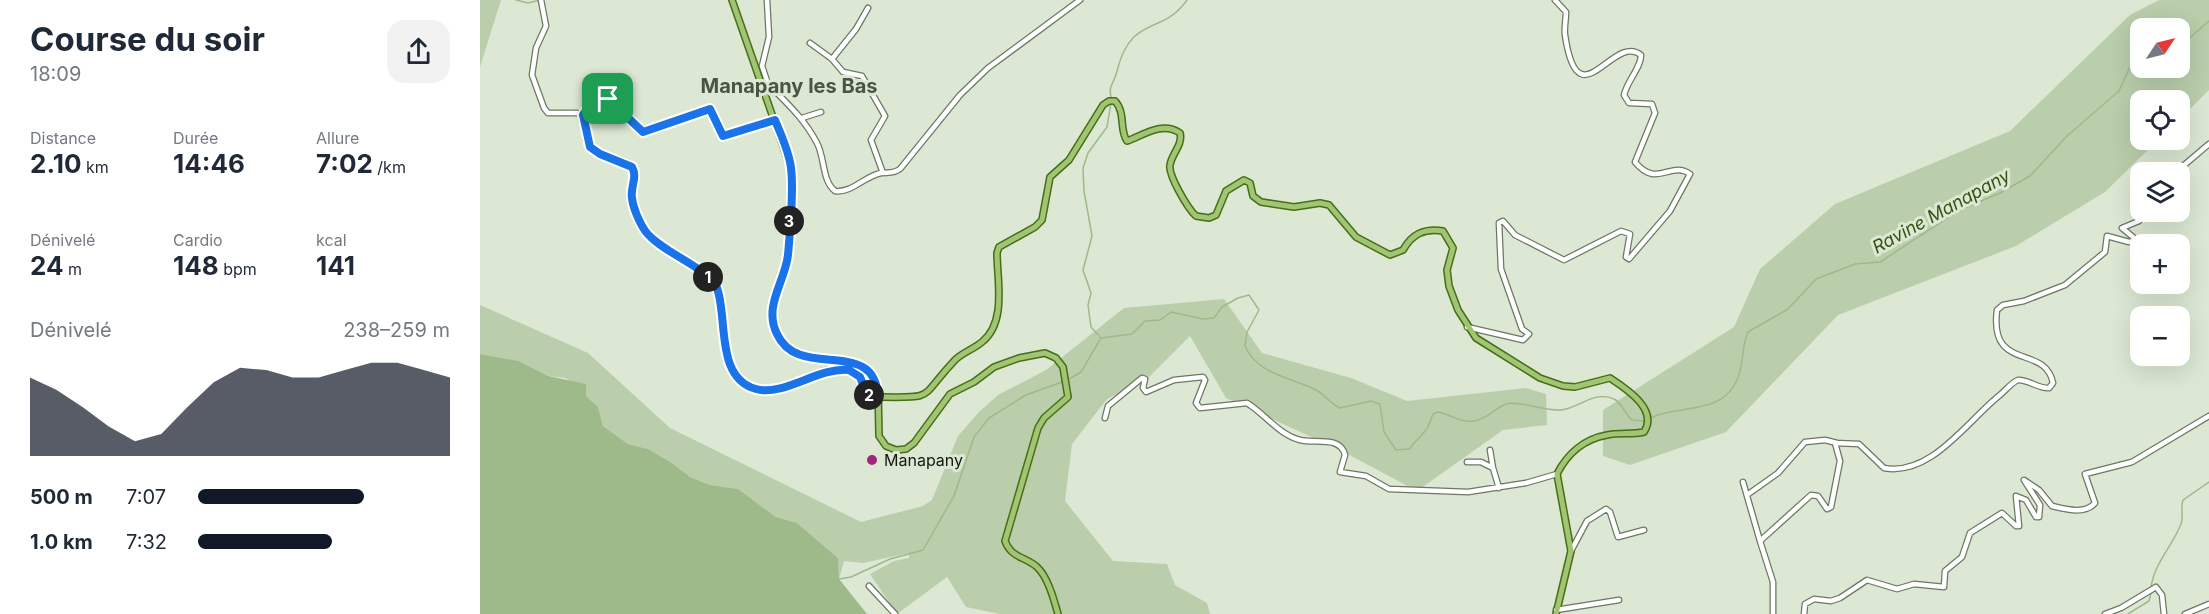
<!DOCTYPE html>
<html lang="fr">
<head>
<meta charset="utf-8">
<style>
  body { margin:0; font-family:Inter,sans-serif; background:#f2f2f3; color:#1f2937; height:100vh; display:flex; flex-direction:column; font-size:22px; white-space:nowrap }
  * { box-sizing:border-box; margin:0 }
  p { font-size:20px; color:#747a83 }
  .icon { flex:none; width:33px; height:33px; fill:none; stroke:currentColor; stroke-width:2; stroke-linecap:round; stroke-linejoin:round }
  .map { position:relative; flex:1; overflow:hidden }
  .drawer { display:flex; flex-direction:column; background:#fff; width:480px }
  .drawer>* { flex:none }
  .needle { width:39px; rotate:55deg }
  .buttons { position:absolute; left:1650px; top:18px; display:grid; gap:12px }
  .buttons a { display:grid; place-items:center; width:60px; height:60px; border-radius:12px; background:#fff; box-shadow:0 6px 24px #0002; font-size:30px }
  .pin { position:absolute; display:grid; place-items:center; width:51px; height:51px; color:#fff; margin:-26px; border-radius:12px; box-shadow:0 3px 9px #0006 }
  .km { position:absolute; width:30px; height:30px; margin:-15px; border-radius:50%; background:#222; color:#fff; font-size:16px; line-height:30px; text-align:center }
  .round { display:grid; place-items:center; flex:none; width:63px; height:63px; border-radius:18px; background:#f2f2f3 }
  .head { display:flex; align-items:center; justify-content:space-between; height:102px; padding:0 30px }
  h1 { font-size:33px; font-weight:700; line-height:45px }
  .metrics { display:grid; grid-template-columns:repeat(3,1fr); gap:9px; height:102px; padding:6px 30px }
  .metrics div { display:grid; align-content:center }
  .metrics b { font-size:26px; font-weight:700 }
  .metrics small { font-size:16px; font-weight:400 }
  .metrics p { font-size:16px }
  .chart { height:168px; padding:12px 30px }
  .chart p { display:flex; justify-content:space-between }
  .chart svg { width:100%; height:108px; margin-top:6px; fill:#111827; opacity:.7 }
  ul { padding:0 30px; list-style:none; font-size:20px }
  li { display:grid; grid-template-columns:96px 72px 1fr; align-items:center; height:45px }
  li i { height:15px; border-radius:8px; background:#111827 }
  main { display:flex; flex:1; min-height:0 }
  .map>svg:first-child { display:block }
</style>
</head>
<body>
<main>
<section class="drawer">
<div class="head"><div><h1>Course du soir</h1><p>18:09</p></div><a class="round"><svg class="icon" aria-label="share" viewBox="0 0 24 24"><path d="M12 15V3M7 8l5-5 5 5M5 13v7h14v-7"/></svg></a></div>
<div class="metrics">
<div><p>Distance</p><b>2.10<small> km</small></b></div>
<div><p>Durée</p><b>14:46</b></div>
<div><p>Allure</p><b>7:02<small> /km</small></b></div>
</div>
<div class="metrics">
<div><p>Dénivelé</p><b>24<small> m</small></b></div>
<div><p>Cardio</p><b>148<small> bpm</small></b></div>
<div><p>kcal</p><b>141</b></div>
</div>
<div class="chart"><p><span>Dénivelé</span>238–259 m</p>
<svg viewBox="0 0 160 44" preserveAspectRatio="none"><path d="M0 44V12L10 17L20 24L30 32L40 38L50 35L60 24L70 14L80 8L90 9L100 12L110 12L120 9L130 6L140 6L150 9L160 12V44z"/></svg>
</div>
<ul>
<li><b>500 m</b>7:07<i style="width:66%"></i></li>
<li><b>1.0 km</b>7:32<i style="width:53%"></i></li>
</ul>
</section>
<div class="map">
<svg width="1729" height="614" viewBox="0 0 1729 614">
  <rect width="100%" height="100%" fill="#dce8d3"/>
  <path fill="#baceab" fill-rule="evenodd" d="M0 0H21L0 67Z
    M1679 0H1729V90L1700 119V100H1660V140H1678L1625 192 1536 246 1358 315 1246 432 1150 465 1123 456V410L1254 327 1280 269 1355 204 1530 131 1650 15ZM1660 28H1700V68H1660Z
    M744 299 782 353 871 378 927 401 1046 388 1066 394 1067 425 1023 430 937 491 862 451 746 398 710 336 667 379 627 399 592 444 585 501 633 561 687 564 695 585 727 603 730 614H520L486 607 467 577 417 614 390 574 414 561 429 558V553L383 563 364 561 359 579 358 558 317 523 296 517 258 489 230 485 210 477 192 463 168 449 148 444 123 426 118 407 86 378 68 376 39 361 0 354V305L108 353 190 428 381 522 443 506 452 500 478 436 499 412 518 395 566 370 644 308Z"/>
  <path fill="#9eb98a" d="M0 354 39 361 68 376 106 384V396L118 407 123 426 148 444 168 449 192 463 210 477 230 485 258 489 296 517 317 523 358 558 359 579 387 614H0Z"/>
  <g fill="none" stroke-linecap="round" stroke-linejoin="round">
    <path stroke="#9eb98a" stroke-width="1.5" d="M36 0 48 3 60 0
      M1700 46 1729 21
      M631 97C628 85 635 82 637 71 651 14 682 36 707 0
      M620 337 611 327 608 305 611 293 603 270 612 236 604 191 603 168 608 153 627 127 631 103
      M587 380 601 372 621 338 652 334 665 321 680 320 691 312 723 319 734 318 742 307 758 298 769 295 779 310 767 332 765 346C777 374 809 377 834 389 844 393 849 403 860 408L891 401 900 404 904 432 916 450 929 449 947 429 953 414 958 412C970 414 980 423 994 421 1006 420 1015 408 1026 404 1038 400 1064 411 1081 410 1100 408 1114 390 1134 399 1142 403 1145 414 1152 420L1164 421
      M1169 419C1195 404 1240 416 1256 382 1264 367 1261 348 1268 332L1308 309 1336 279 1375 264 1400 262 1478 211 1520 193 1550 176 1587 136 1639 91 1650 67 1660 62
      M359 579 371 577 410 559 443 550 474 496 494 437 509 418 546 395 582 382
      M1671 588C1674 563 1692 547 1701 524 1704 516 1700 508 1703 500L1729 482
      M1648 614 1669 601 1671 593"/>
    <defs>
      <path id="minor" d="M61 0 66 26 56 48 52 75 64 108 68 113H97L103 115
        M287 0 289 37 282 66 290 90
        M330 43 352 59 363 72 382 76 405 116 391 140 403 173
        M352 59 376 29 388 8
        M285 91H295C312 108 326 122 337 143 345 158 342 181 355 191 372 193 385 176 401 173 409 172 413 174 420 169L480 95 508 68 600 0
        M103 115 106 139 111 149 148 163 154 169 152 200 165 231 236 284C246 309 238 342 252 366 287 427 347 345 377 373 383 379 383 388 387 394L398 397
        M103 115 111 103 130 100 163 132 230 109 243 136 295 120
        M322 118 341 112
        M1696 172 1729 144
        M987 327 1043 340 1049 334 1042 329 1021 269 1019 223 1023 221 1035 235 1084 260 1141 231 1150 234 1146 257 1149 259 1190 211 1210 174C1191 160 1177 189 1155 162L1175 113 1172 104 1149 103 1144 95C1147 81 1161 68 1161 55 1133 32 1098 124 1085 35 1084 27 1086 20 1086 12L1075 0
        M625 418 628 406 662 378 665 379 663 388 666 392 694 380 723 377 725 380 716 403 720 408 767 403C785 414 798 434 820 440 834 444 860 435 865 455L860 472 886 476 909 489 988 492 1046 483 1077 474
        M1010 450 1013 468
        M987 462H1001L1013 468 1019 488
        M1263 482 1280 541
        M1267 495 1298 473 1325 442 1345 440 1357 443
        M1091 551 1107 521 1126 509 1130 512 1138 537 1164 530
        M389 586 415 614
        M1076 610 1139 600
        M1293 614V582L1280 541 1331 495 1338 496 1347 509 1351 507 1360 461 1355 443 1379 444 1404 468C1451 477 1488 420 1520 395 1525 391 1532 382 1538 380 1547 379 1559 389 1569 388L1573 383C1565 343 1509 373 1517 310L1523 305 1544 301 1585 285 1625 252 1627 236 1649 242 1654 241 1653 237 1642 228 1659 221 1661 212
        M1324 614 1325 604 1334 599 1351 601 1360 598 1387 580 1417 589 1434 584 1464 587 1465 571 1482 557 1490 533 1522 513 1536 526H1539L1536 496 1546 500 1556 517H1559L1560 505 1544 480 1559 490 1572 506C1585 509 1605 515 1615 503L1605 474 1652 462 1729 416
        M1625 614 1641 608 1676 587 1682 595 1684 614
        M1705 614 1729 604"/>
      <path id="major" d="M252 0 311 169 308 255 293 305V324L303 344 327 358 370 362 389 370 398 386 399 436 406 446 416 450 426 449 434 443 470 394 494 382 514 367 539 358 565 353 576 358 583 367 588 397 564 418 558 428 525 541C532 559 545 556 557 567 568 577 574 600 578 614
        M398 397C457 398 438 399 475 360 483 352 494 349 502 342 527 322 517 280 517 253L519 247 555 227 562 220 570 177 589 160 623 105 629 101H635C646 113 639 130 647 141 664 135 682 121 700 133 703 145 692 153 690 165 688 175 708 209 716 216L729 218 736 215 746 191 764 180 770 183 773 196 781 202 814 207 840 203 849 205 876 237 910 255 923 250C932 234 944 228 963 231L973 248 967 270 969 286 978 310 996 338 1060 378 1083 386 1095 387 1130 378C1145 388 1179 409 1164 432 1152 435 1139 432 1127 435 1104 439 1087 454 1077 474L1091 551 1076 614"/>
    </defs>
    <use href="#minor" stroke="#6c7764" stroke-width="7"/>
    <use href="#major" stroke="#466f15" stroke-width="8"/>
    <use href="#minor" stroke="#fff" stroke-width="4.5"/>
    <use href="#major" stroke="#a1c574" stroke-width="5"/>
  </g>
  <g fill="none" stroke-linecap="round" stroke-linejoin="round">
    <defs>
      <path id="route" d="M128 99 163 132 230 109 243 136 295 120C301 135 309 151 311 168 314 190 310 232 308 255 305 282 283 306 297 334 319 382 395 335 398 397L387 394 380 377 369 370C338 367 303 397 276 389 235 378 248 318 237 288 230 269 180 251 166 232 160 224 153 208 152 198 150 187 158 177 152 167L120 154 110 147 103 115 111 103Z"/>
    </defs>
    <use href="#route" stroke="#fff" stroke-width="12"/>
    <use href="#route" stroke="#1a73e8" stroke-width="8"/>
  </g>
  <circle fill="#a0267d" stroke="#dce8d3" stroke-width="2" cx="392" cy="460" r="6"/>
  <g text-anchor="middle" dominant-baseline="central" stroke-width="6" stroke-linejoin="round" paint-order="stroke">
    <g font-size="16" fill="#131810" stroke="#dce8d3" text-anchor="start">
      <text x="404" y="460">Manapany</text>
    </g>
    <g font-size="18" font-style="italic" fill="#345511" stroke="#dce8d3">
      <text transform="translate(1461 211) rotate(-29)">Ravine Manapany</text>
    </g>
    <g font-size="20" font-weight="bold" fill="#4a5443" stroke="#dce8d3">
      <text x="309" y="86">Manapany les Bas</text>
    </g>
  </g>
</svg>
<div class="buttons">
<a><svg class="needle" viewBox="-14 -14 28 28"><path d="M0-13l5 13h-10z" fill="#e53935"/><path d="M0 13l5-13h-10z" fill="#747a83"/></svg></a>
<a><svg class="icon" aria-label="locate" viewBox="0 0 24 24"><circle cx="12" cy="12" r="6"/><path d="M12 2v4M12 18v4M2 12h4M18 12h4"/></svg></a>
<a><svg class="icon" aria-label="layers" viewBox="0 0 24 24"><path d="M12 4l9 5-9 5-9-5zM3 14l9 5 9-5"/></svg></a>
<a>+</a>
<a>−</a>
</div>
<div class="pin" style="left:128px;top:99px;background:#1e9e55"><svg class="icon" aria-label="arrive" viewBox="0 0 24 24"><path d="M6 21V4h12l-3 4 3 4H6"/></svg></div>
<b class="km" style="left:228px;top:277px">1</b>
<b class="km" style="left:389px;top:395px">2</b>
<b class="km" style="left:309px;top:221px">3</b>
</div>
</main>
</body>
</html>
